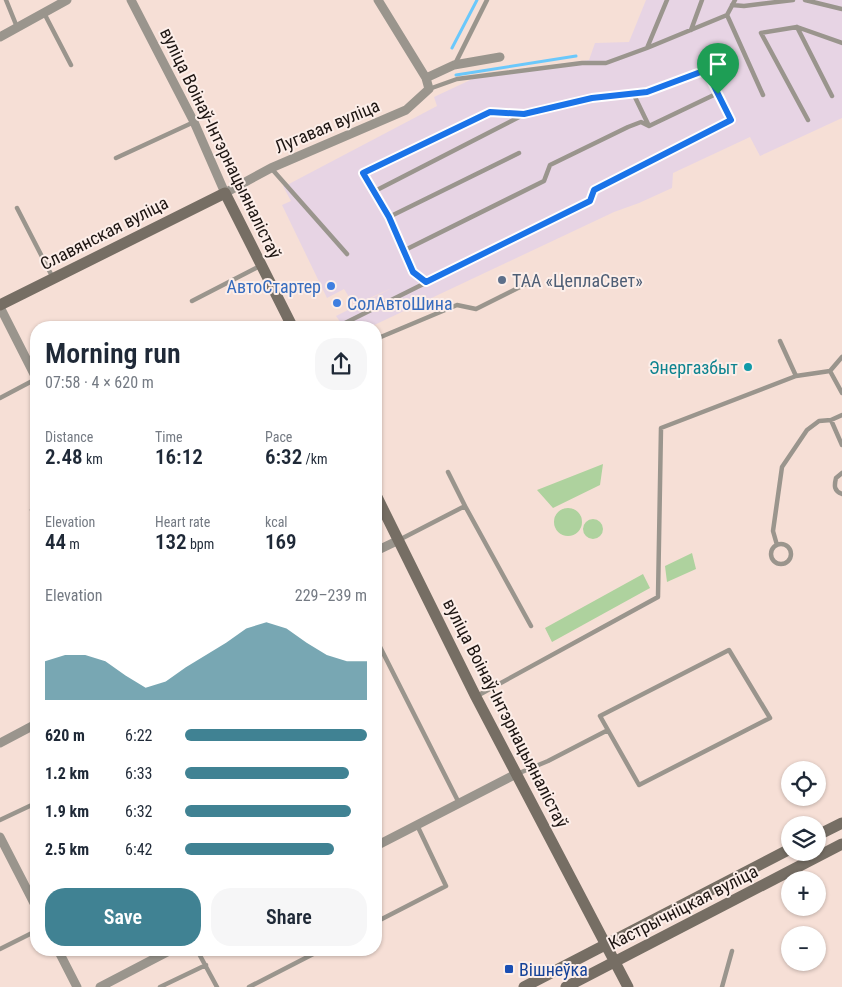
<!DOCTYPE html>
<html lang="en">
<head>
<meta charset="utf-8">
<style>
  body { margin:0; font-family:"Roboto Condensed",sans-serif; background:#f6f6f7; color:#1f2937; height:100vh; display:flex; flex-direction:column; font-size:19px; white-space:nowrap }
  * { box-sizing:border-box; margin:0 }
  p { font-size:16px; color:#747a83 }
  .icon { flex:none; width:28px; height:28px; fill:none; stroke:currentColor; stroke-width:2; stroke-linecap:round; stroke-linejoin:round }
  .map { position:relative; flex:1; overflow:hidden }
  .side { position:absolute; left:30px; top:321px; width:352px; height:635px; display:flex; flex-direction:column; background:#fff; border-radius:20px; box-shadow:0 1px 4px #0004 }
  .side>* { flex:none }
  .tools { position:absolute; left:781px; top:761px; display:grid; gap:10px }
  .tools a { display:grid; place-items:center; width:45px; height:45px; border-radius:50%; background:#fff; box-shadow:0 1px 4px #0004; font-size:25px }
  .pin { position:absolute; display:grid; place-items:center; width:42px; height:42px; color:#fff; margin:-51px -21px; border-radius:50% 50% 50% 0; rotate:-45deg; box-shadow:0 0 5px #0007 }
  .pin .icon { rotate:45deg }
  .round { display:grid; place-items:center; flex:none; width:52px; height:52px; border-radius:20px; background:#f6f6f7 }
  .head { display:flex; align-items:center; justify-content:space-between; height:85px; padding:0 15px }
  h1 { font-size:28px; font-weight:600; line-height:38px }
  .metrics { display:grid; grid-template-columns:repeat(3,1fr); gap:8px; height:85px; padding:5px 15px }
  .metrics div { display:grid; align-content:center }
  .metrics b { font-size:21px; font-weight:600 }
  .metrics small { font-size:14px; font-weight:400 }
  .metrics p { font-size:14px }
  .chart { height:140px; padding:10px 15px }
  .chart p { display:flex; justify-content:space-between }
  .chart svg { width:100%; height:90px; margin-top:5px; fill:#408293; opacity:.7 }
  .action { display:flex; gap:10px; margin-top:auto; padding:10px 15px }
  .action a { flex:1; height:58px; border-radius:20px; background:#408293; color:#fff; font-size:20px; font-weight:600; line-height:58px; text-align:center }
  .action a+a { background:#f6f6f7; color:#1f2937 }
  ul { padding:0 15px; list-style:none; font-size:16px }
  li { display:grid; grid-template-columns:80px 60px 1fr; align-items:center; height:38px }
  li i { height:12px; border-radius:6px; background:#408293 }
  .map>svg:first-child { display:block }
</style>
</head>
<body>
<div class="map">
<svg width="842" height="987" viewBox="0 0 842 987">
  <rect width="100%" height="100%" fill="#f6dfd6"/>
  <path fill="#e7d4e4" d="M646 0H842V118L760 156 750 137 673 173 672 188 639 203 614 212 370 327H344L336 316 392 288 354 305 344 289 327 298 282 205 291 201 283 186 287 185 437 106 434 97 483 74 589 60 595 43 629 42Z"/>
  <path fill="#aed29e" d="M603 464 600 485 553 508 537 490Z
    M554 522a14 14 0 1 1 28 0a14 14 0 1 1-28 0Z
    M583 529a10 10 0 1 1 20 0a10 10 0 1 1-20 0Z
    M692 553 696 569 667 582 665 566Z
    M643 574 650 588 552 642 545 628Z"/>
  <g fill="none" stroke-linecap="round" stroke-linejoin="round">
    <path stroke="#6bc8fb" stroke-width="3" d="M452 48 477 0
      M456 75 576 56"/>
    <path stroke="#9a958d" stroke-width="4.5" d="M6 0 17 27
      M735 0 727 15 763 95
      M805 0 842 9
      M732 5 744 6 793 0
      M44 13 71 65
      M797 27 832 96
      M691 30 702 0
      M647 48 667 0
      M455 64 487 0
      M429 89 457 79 582 63H606L647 48 727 15
      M633 93 649 126
      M808 120 761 33 797 27 842 43
      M116 158 194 122
      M271 168 347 254
      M375 191 523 115
      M17 208 53 278
      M389 217 519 153
      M405 250 544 181 550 165 628 127 641 122 649 126 718 93
      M192 301 260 266
      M335 328 590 201 593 190 731 120 706 70 647 92 592 98 524 114 490 112 363 173 389 217 413 272 426 282
      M376 339 457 305 476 309 530 282
      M780 341 796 376
      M830 371 842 393
      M0 398 36 379
      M831 420 842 445
      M448 472 465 506
      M842 473 836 478C834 486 834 491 842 494
      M32 510 36 508
      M399 540 465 506 531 626
      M771 554a10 10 0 1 1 20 0a10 10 0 1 1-20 0Z
      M777 545 773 531 782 467 807 430 819 421 831 420 842 415
      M376 639 459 803
      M729 650 770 718 639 785 600 716Z
      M477 696 658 597 661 428 796 376 830 371 842 357
      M517 774 548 761 608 730
      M0 820 36 803
      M376 922 446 886 417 825
      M0 949 36 931
      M197 950 217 987
      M160 987 206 965
      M249 987 321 950
      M722 987 732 951"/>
    <path stroke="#9a958d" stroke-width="9" d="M131 0 194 122 225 193 271 168 406 110 429 89 426 78 378 0
      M0 37 67 0
      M426 78 454 65 500 57
      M0 307 36 378
      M376 551 399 540
      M0 743 36 724
      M0 837 36 907
      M376 846 516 774
      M58 950 77 987
      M100 987 171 950"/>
    <path stroke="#766e64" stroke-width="11" d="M0 305 225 193 293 328
      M376 495 476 697 628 987
      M818 835 842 823
      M524 987 790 849
      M566 987 842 844"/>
  </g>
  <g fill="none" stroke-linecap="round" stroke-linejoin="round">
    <defs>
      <path id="route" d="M706 70 731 120 594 190 590 201 426 282 413 272 389 217 363 173 490 112 524 114 592 98 647 92Z"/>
    </defs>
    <use href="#route" stroke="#fff" stroke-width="10"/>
    <use href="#route" stroke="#1a73e8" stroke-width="6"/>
  </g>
  <circle fill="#5c6f8a" stroke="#fceee9" stroke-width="2" cx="502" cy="280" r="5"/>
  <g fill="#3f7fe0" stroke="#fceee9" stroke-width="2">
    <circle cx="331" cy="286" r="5"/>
    <circle cx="337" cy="303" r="5"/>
  </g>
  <circle fill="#0f9aa8" stroke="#fceee9" stroke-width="2" cx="748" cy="367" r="5"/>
  <rect fill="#1a4fb4" stroke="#fceee9" stroke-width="2" x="504" y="964" width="10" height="10" rx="2.5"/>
  <g text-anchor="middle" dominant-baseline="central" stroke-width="4" stroke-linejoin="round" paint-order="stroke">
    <g font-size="18" fill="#1d1512" stroke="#fceee9">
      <text transform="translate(327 126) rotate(-23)">Лугавая вуліца</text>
      <text transform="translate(221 143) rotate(64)">вуліца Воінаў-Інтэрнацыяналістаў</text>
      <text transform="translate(104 233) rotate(-27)">Славянская вуліца</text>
      <text transform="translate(506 713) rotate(63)">вуліца Воінаў-Інтэрнацыяналістаў</text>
      <text transform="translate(683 907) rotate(-27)">Кастрычніцкая вуліца</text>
    </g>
    <g font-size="18" fill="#4e5e75" stroke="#fceee9" text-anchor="start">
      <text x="512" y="280">ТАА «ЦеплаСвет»</text>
    </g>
    <g font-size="18" fill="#366cbe" stroke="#fceee9" text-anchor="end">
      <text x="321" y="286">АвтоСтартер</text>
      <text x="347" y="303" text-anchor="start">СолАвтоШина</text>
    </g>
    <g font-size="18" fill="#0d838f" stroke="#fceee9" text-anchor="end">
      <text x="738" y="367">Энергазбыт</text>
    </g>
    <g font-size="18" fill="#164399" stroke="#fceee9" text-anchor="start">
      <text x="519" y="969">Вішнеўка</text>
    </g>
  </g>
</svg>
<div class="tools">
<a><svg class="icon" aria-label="locate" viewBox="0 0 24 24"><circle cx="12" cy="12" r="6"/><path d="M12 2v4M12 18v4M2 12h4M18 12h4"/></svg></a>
<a><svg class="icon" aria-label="layers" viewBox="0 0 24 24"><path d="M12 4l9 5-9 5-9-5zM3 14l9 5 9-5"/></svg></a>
<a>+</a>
<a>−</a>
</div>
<div class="pin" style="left:718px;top:94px;background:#1e9e55"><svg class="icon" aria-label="arrive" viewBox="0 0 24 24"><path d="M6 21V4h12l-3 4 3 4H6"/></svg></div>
<section class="side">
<div class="head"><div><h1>Morning run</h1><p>07:58 · 4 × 620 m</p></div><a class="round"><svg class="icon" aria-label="share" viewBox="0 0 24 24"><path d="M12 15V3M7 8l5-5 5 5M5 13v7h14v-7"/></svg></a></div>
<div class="metrics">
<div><p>Distance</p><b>2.48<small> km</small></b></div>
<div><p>Time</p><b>16:12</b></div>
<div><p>Pace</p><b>6:32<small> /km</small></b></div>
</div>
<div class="metrics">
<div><p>Elevation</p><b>44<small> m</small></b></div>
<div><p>Heart rate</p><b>132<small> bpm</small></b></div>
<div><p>kcal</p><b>169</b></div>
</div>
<div class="chart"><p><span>Elevation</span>229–239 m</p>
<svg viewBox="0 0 160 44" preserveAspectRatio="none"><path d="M0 44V25L10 22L20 22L30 25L40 32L50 38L60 35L70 28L80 22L90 16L100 9L110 6L120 9L130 16L140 22L150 25L160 25V44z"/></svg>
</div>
<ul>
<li><b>620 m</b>6:22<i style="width:100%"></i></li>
<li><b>1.2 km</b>6:33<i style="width:90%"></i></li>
<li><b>1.9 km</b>6:32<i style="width:91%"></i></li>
<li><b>2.5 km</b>6:42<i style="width:82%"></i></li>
</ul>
<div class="action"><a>Save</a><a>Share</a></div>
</section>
</div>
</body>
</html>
